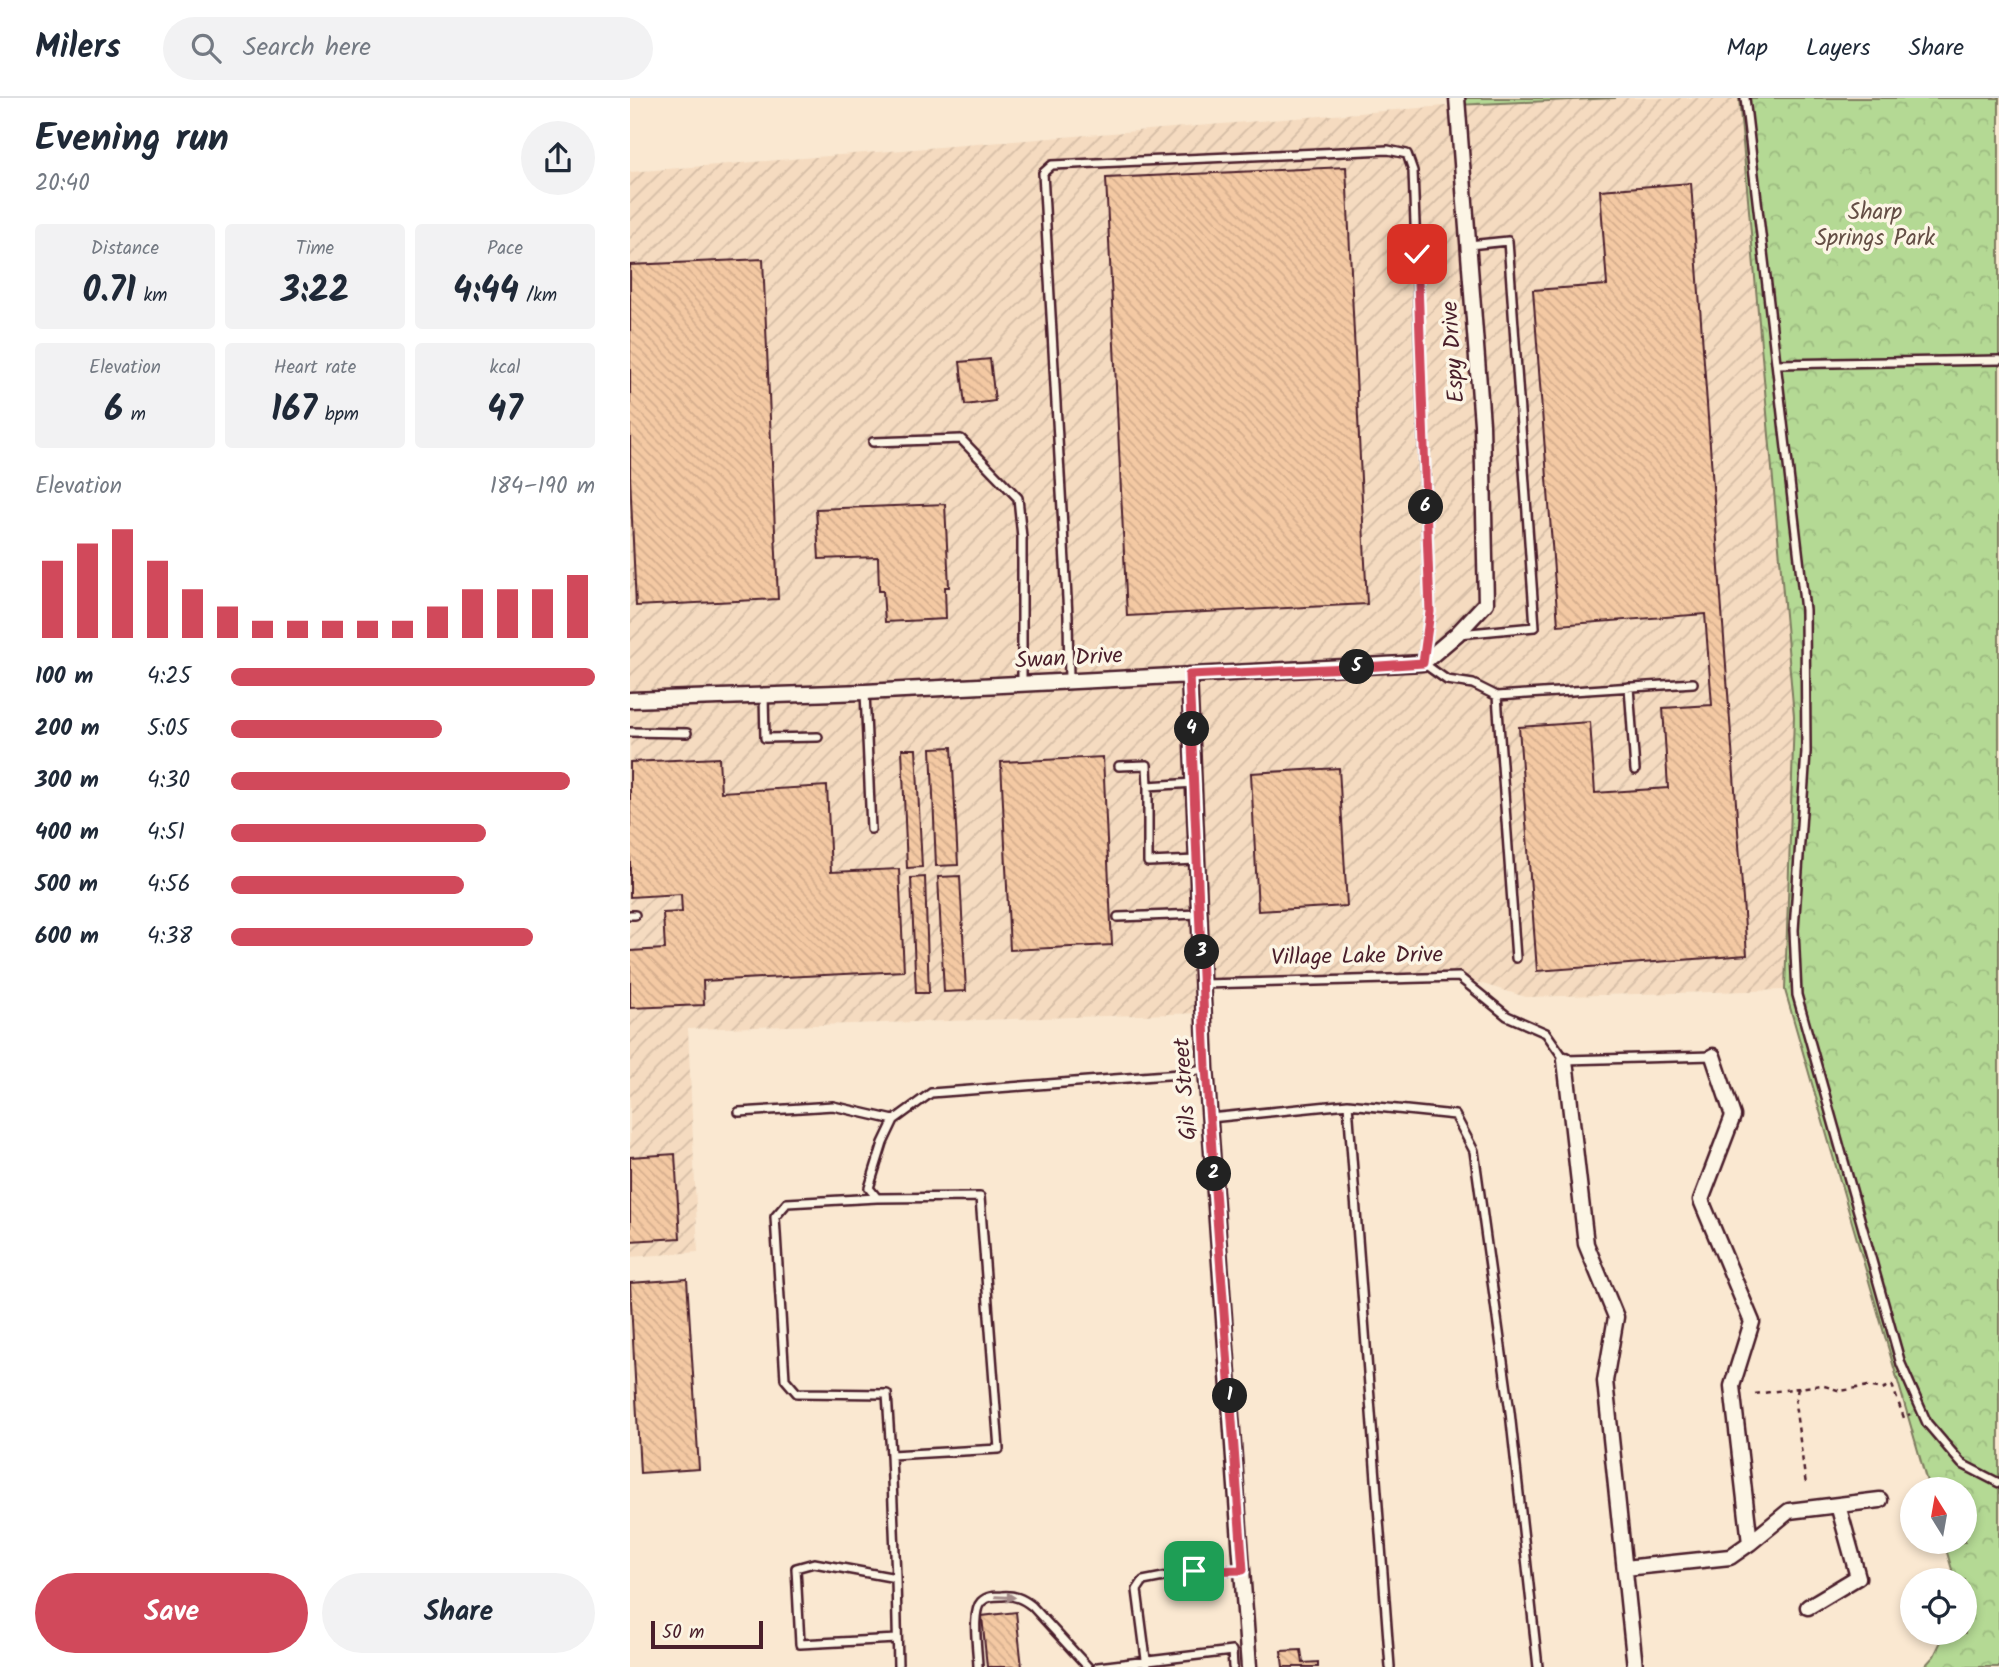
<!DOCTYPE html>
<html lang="en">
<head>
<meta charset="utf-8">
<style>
  body { margin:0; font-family:Kalam,sans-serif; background:#f2f2f3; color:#1f2937; height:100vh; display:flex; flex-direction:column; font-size:26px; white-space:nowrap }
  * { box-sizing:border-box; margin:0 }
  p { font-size:23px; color:#747a83 }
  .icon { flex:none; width:38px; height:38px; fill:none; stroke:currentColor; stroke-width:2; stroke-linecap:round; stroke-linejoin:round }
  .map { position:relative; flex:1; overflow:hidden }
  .panel { display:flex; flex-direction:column; background:#fff; width:630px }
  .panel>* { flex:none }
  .needle { width:46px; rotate:349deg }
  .fabs { position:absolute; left:1270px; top:1379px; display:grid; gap:14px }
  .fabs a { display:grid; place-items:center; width:77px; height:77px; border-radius:50%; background:#fff; box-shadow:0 4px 10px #0003; font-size:35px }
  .scale { position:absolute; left:21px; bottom:18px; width:112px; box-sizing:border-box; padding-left:7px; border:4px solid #4a1f2b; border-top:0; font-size:19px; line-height:24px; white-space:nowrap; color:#4a1f2b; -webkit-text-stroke:5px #fcf5e5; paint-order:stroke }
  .pin { position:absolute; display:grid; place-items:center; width:60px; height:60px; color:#fff; margin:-30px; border-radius:14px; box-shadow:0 4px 10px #0006 }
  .km { position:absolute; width:35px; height:35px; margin:-18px; border-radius:50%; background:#222; color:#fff; font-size:19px; line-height:35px; text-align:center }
  .round { display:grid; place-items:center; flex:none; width:74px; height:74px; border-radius:37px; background:#f2f2f3 }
  .overview { display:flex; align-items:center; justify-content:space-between; height:119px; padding:0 35px }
  h1 { font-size:38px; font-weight:800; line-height:52px }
  .figures { display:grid; grid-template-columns:repeat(3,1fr); gap:10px; height:119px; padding:7px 35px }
  .figures div { display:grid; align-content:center; border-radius:7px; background:#f2f2f3; text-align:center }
  .figures b { font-size:35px; font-weight:800 }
  .figures small { font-size:19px; font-weight:400 }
  .figures p { font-size:19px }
  .chart { height:196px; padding:14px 35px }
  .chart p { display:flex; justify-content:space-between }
  .chart svg { width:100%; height:126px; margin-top:7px; stroke:#d1495b; stroke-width:6 }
  .button { display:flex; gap:14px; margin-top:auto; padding:14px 35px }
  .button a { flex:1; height:80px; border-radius:42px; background:#d1495b; color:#fff; font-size:28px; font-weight:800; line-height:80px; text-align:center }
  .button a+a { background:#f2f2f3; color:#1f2937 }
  ul { padding:0 35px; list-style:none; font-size:23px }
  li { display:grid; grid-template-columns:112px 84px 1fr; align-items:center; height:52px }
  li i { height:18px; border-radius:9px; background:#d1495b }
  header { display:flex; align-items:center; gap:42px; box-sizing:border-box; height:98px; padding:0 35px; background:#fff; border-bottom:2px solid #e0e1e3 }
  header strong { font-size:33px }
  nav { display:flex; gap:38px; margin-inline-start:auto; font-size:24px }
  .search { width:490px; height:63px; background:#f2f2f3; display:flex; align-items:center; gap:18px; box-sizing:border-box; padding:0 24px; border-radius:38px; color:#747a83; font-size:26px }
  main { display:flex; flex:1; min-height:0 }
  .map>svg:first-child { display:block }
</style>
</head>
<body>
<header>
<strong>Milers</strong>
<div class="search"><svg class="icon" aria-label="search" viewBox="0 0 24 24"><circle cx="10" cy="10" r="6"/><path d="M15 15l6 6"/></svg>Search here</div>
<nav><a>Map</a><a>Layers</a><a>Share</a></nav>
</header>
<main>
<section class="panel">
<div class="overview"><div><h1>Evening run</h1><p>20:40</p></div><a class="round"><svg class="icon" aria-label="share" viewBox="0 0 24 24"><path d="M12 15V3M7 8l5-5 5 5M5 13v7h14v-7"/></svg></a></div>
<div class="figures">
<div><p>Distance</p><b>0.71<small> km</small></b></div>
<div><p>Time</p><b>3:22</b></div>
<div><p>Pace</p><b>4:44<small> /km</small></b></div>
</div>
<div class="figures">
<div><p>Elevation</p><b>6<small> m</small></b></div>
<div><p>Heart rate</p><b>167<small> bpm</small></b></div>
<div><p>kcal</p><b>47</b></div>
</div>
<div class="chart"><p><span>Elevation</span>184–190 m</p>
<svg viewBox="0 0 160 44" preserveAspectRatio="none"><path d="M5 44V17M15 44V11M25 44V6M35 44V17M45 44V27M55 44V33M65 44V38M75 44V38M85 44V38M95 44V38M105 44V38M115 44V33M125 44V27M135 44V27M145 44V27M155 44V22"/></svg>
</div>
<ul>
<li><b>100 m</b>4:25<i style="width:100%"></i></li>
<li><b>200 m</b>5:05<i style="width:58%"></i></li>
<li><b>300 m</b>4:30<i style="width:93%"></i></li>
<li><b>400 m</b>4:51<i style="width:70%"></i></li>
<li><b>500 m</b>4:56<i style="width:64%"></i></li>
<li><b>600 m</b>4:38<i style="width:83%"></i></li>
</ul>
<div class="button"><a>Save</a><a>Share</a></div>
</section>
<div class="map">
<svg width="1369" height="1569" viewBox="0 0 1369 1569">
  <defs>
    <pattern id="industrial-furrows" width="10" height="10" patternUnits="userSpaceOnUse" patternTransform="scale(1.75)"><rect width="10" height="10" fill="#f5dbc0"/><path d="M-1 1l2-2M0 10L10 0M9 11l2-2" fill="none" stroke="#d4bca5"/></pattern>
    <pattern id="forest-crowns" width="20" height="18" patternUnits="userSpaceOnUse" patternTransform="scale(1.75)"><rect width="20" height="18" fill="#b4d994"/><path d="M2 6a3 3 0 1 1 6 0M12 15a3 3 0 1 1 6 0" fill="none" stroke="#9cba80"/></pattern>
    <pattern id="building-back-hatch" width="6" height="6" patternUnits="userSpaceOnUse" patternTransform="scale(1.75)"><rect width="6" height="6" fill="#f4c9a3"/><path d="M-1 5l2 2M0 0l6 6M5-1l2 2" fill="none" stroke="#d3ac8c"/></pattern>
  </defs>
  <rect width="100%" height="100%" fill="#fae8d1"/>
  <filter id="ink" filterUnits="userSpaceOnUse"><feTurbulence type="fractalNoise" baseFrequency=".0143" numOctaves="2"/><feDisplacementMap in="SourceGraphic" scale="14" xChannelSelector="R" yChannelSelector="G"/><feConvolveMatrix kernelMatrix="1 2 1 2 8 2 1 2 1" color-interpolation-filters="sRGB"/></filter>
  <g filter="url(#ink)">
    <path fill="url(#industrial-furrows)" d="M986 0H1109L1164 618 1155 892 896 899 829 879 573 886 574 915 58 931 68 1154 0 1159V74L827 7Z"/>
    <path fill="url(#forest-crowns)" stroke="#7f7c60" stroke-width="2" d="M827 0H986L827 7Z
      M1109 0H1369V1569H1294L1304 1558 1315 1535H1335V1482H1325L1314 1444H1335V1391H1299L1155 892 1164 618Z"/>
    <path fill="url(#building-back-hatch)" stroke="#4a1f2b" stroke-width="2" d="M716 69 737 506 497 518 476 80Z
      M1061 85 1117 857 907 873 889 629 960 624 965 695 1038 690 1033 610 1082 607 1075 516 928 527 903 192 977 187 970 92Z
      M133 161 148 501 6 508 0 378V167Z
      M360 261 365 303 335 307 330 264Z
      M315 406 319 489H315L316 521 255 524 253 493H249L248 459 189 461 186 411Z
      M322 649 328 767 306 768 301 650Z
      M272 651H286L292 769 277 770Z
      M473 659 482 847 380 852 371 664Z
      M89 660 91 694 197 688 201 774 269 771 274 873 73 883 74 907 0 910V853L35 851 33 815 52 814 51 796 0 799V664Z
      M709 670 717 808 628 813 621 675Z
      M330 778 336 893 314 894 308 779Z
      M295 779 299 895H286L281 780Z
      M45 1056 50 1140 0 1143V1059Z
      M57 1181 69 1371 10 1375 0 1185Z
      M386 1514 392 1569H357L352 1518Z
      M671 1552 673 1565 688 1564V1569H653L651 1553Z"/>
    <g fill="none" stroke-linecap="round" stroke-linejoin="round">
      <defs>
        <path id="service" d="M1115 0 1175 512 1176 654 1164 832 1167 897 1271 1266 1297 1325 1332 1366 1369 1385
          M1147 266 1369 262
          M243 344 331 341 388 400 392 439V586
          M829 536 905 529 878 143 839 147
          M439 584 438 518 413 75 422 67 758 52 777 56 783 73 800 514 793 565 817 582 843 586 867 598 1063 585
          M999 589 1005 672
          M235 594 241 731
          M134 598 135 640 188 639
          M867 598 886 860
          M0 634 57 635
          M489 668 517 667 518 688
          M564 685 518 688V764L567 762
          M0 817H5
          M488 819 570 816
          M573 886 829 879 877 918 916 935 935 962 1083 958
          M718 1006 760 1569
          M109 1014 203 1008 264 1022
          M580 1020 718 1006 825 1017 844 1053 880 1314 908 1569
          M247 1100 157 1105 145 1119 155 1281 167 1295 257 1296 261 1357
          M266 1480 184 1465 166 1470 170 1546 267 1541
          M268 1569 266 1480 261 1357 369 1351 350 1099 247 1100 239 1090 253 1045 264 1022 301 995 550 976 576 970
          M348 1569C348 1554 341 1514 351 1504 357 1498 364 1498 372 1498 384 1497 392 1500 402 1508L458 1569
          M468 1569 602 1553 603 1569
          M517 1569 507 1492 513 1483 564 1473 612 1472"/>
        <path id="minor" d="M559 577 576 970 619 1569
          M0 602 235 594 793 565 827 536 856 505 852 326 827 0
          M1083 958 1103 1018 1071 1102 1122 1224 1102 1288 1120 1445 1159 1413 1250 1402
          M935 962 956 1146 986 1219 975 1283 1005 1569
          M995 1470 1100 1459 1120 1445
          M1178 1509 1228 1479 1208 1407"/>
      </defs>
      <use href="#service" stroke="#4a1f2b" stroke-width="12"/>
      <use href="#minor" stroke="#4a1f2b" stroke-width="19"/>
      <path stroke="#4a1f2b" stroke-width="2.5" stroke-dasharray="5 5" stroke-linecap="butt" d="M1168 1290 1165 1306 1176 1387
        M1125 1296 1191 1287 1211 1293 1238 1288 1252 1291 1262 1287 1274 1320 1280 1316"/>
      <use href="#service" stroke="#fcf5e5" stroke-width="7"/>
      <use href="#minor" stroke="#fcf5e5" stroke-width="14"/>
    </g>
    <defs><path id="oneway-solid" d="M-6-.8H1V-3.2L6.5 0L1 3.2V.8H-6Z" transform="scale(1.75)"/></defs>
    <use fill="#a38a88" href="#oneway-solid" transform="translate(375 1499) rotate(2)"/>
  </g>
  <g fill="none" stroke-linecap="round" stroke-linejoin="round" filter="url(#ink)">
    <defs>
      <path id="route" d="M564 1473 613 1472 576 970 559 577 720 570 793 565 800 514 787 156"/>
    </defs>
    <use href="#route" stroke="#fff" stroke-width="14"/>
    <use href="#route" stroke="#d1495b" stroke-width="9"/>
  </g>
  <g text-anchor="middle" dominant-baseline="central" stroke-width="7" stroke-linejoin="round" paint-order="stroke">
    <g font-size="23" fill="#644e45" stroke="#fcf5e5">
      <text x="1245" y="115">Sharp<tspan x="1245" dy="26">Springs Park</tspan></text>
    </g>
    <g font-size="23" fill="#4a1f2b" stroke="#fcf5e5">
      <text transform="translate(824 254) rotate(-94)">Espy Drive</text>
      <text transform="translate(439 561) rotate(-3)">Swan Drive</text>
      <text transform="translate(727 859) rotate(-1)">Village Lake Drive</text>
      <text transform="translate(556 991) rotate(-94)">Gils Street</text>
    </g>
  </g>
</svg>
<div class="fabs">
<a><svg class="needle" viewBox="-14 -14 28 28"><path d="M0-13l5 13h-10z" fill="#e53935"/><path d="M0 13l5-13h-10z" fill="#747a83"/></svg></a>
<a><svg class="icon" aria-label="locate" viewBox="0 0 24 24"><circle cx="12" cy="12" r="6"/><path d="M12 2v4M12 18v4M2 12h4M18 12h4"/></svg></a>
</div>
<div class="scale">50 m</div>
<div class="pin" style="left:564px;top:1473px;background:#1e9e55"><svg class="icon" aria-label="arrive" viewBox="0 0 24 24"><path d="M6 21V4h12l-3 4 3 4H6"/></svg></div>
<div class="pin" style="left:787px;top:156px;background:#d93025"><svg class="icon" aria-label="check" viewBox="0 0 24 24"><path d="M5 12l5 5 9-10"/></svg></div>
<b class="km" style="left:600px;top:1298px">1</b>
<b class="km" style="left:584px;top:1076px">2</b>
<b class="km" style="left:572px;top:854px">3</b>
<b class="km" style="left:562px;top:631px">4</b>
<b class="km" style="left:727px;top:569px">5</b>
<b class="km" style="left:796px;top:409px">6</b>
</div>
</main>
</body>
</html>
